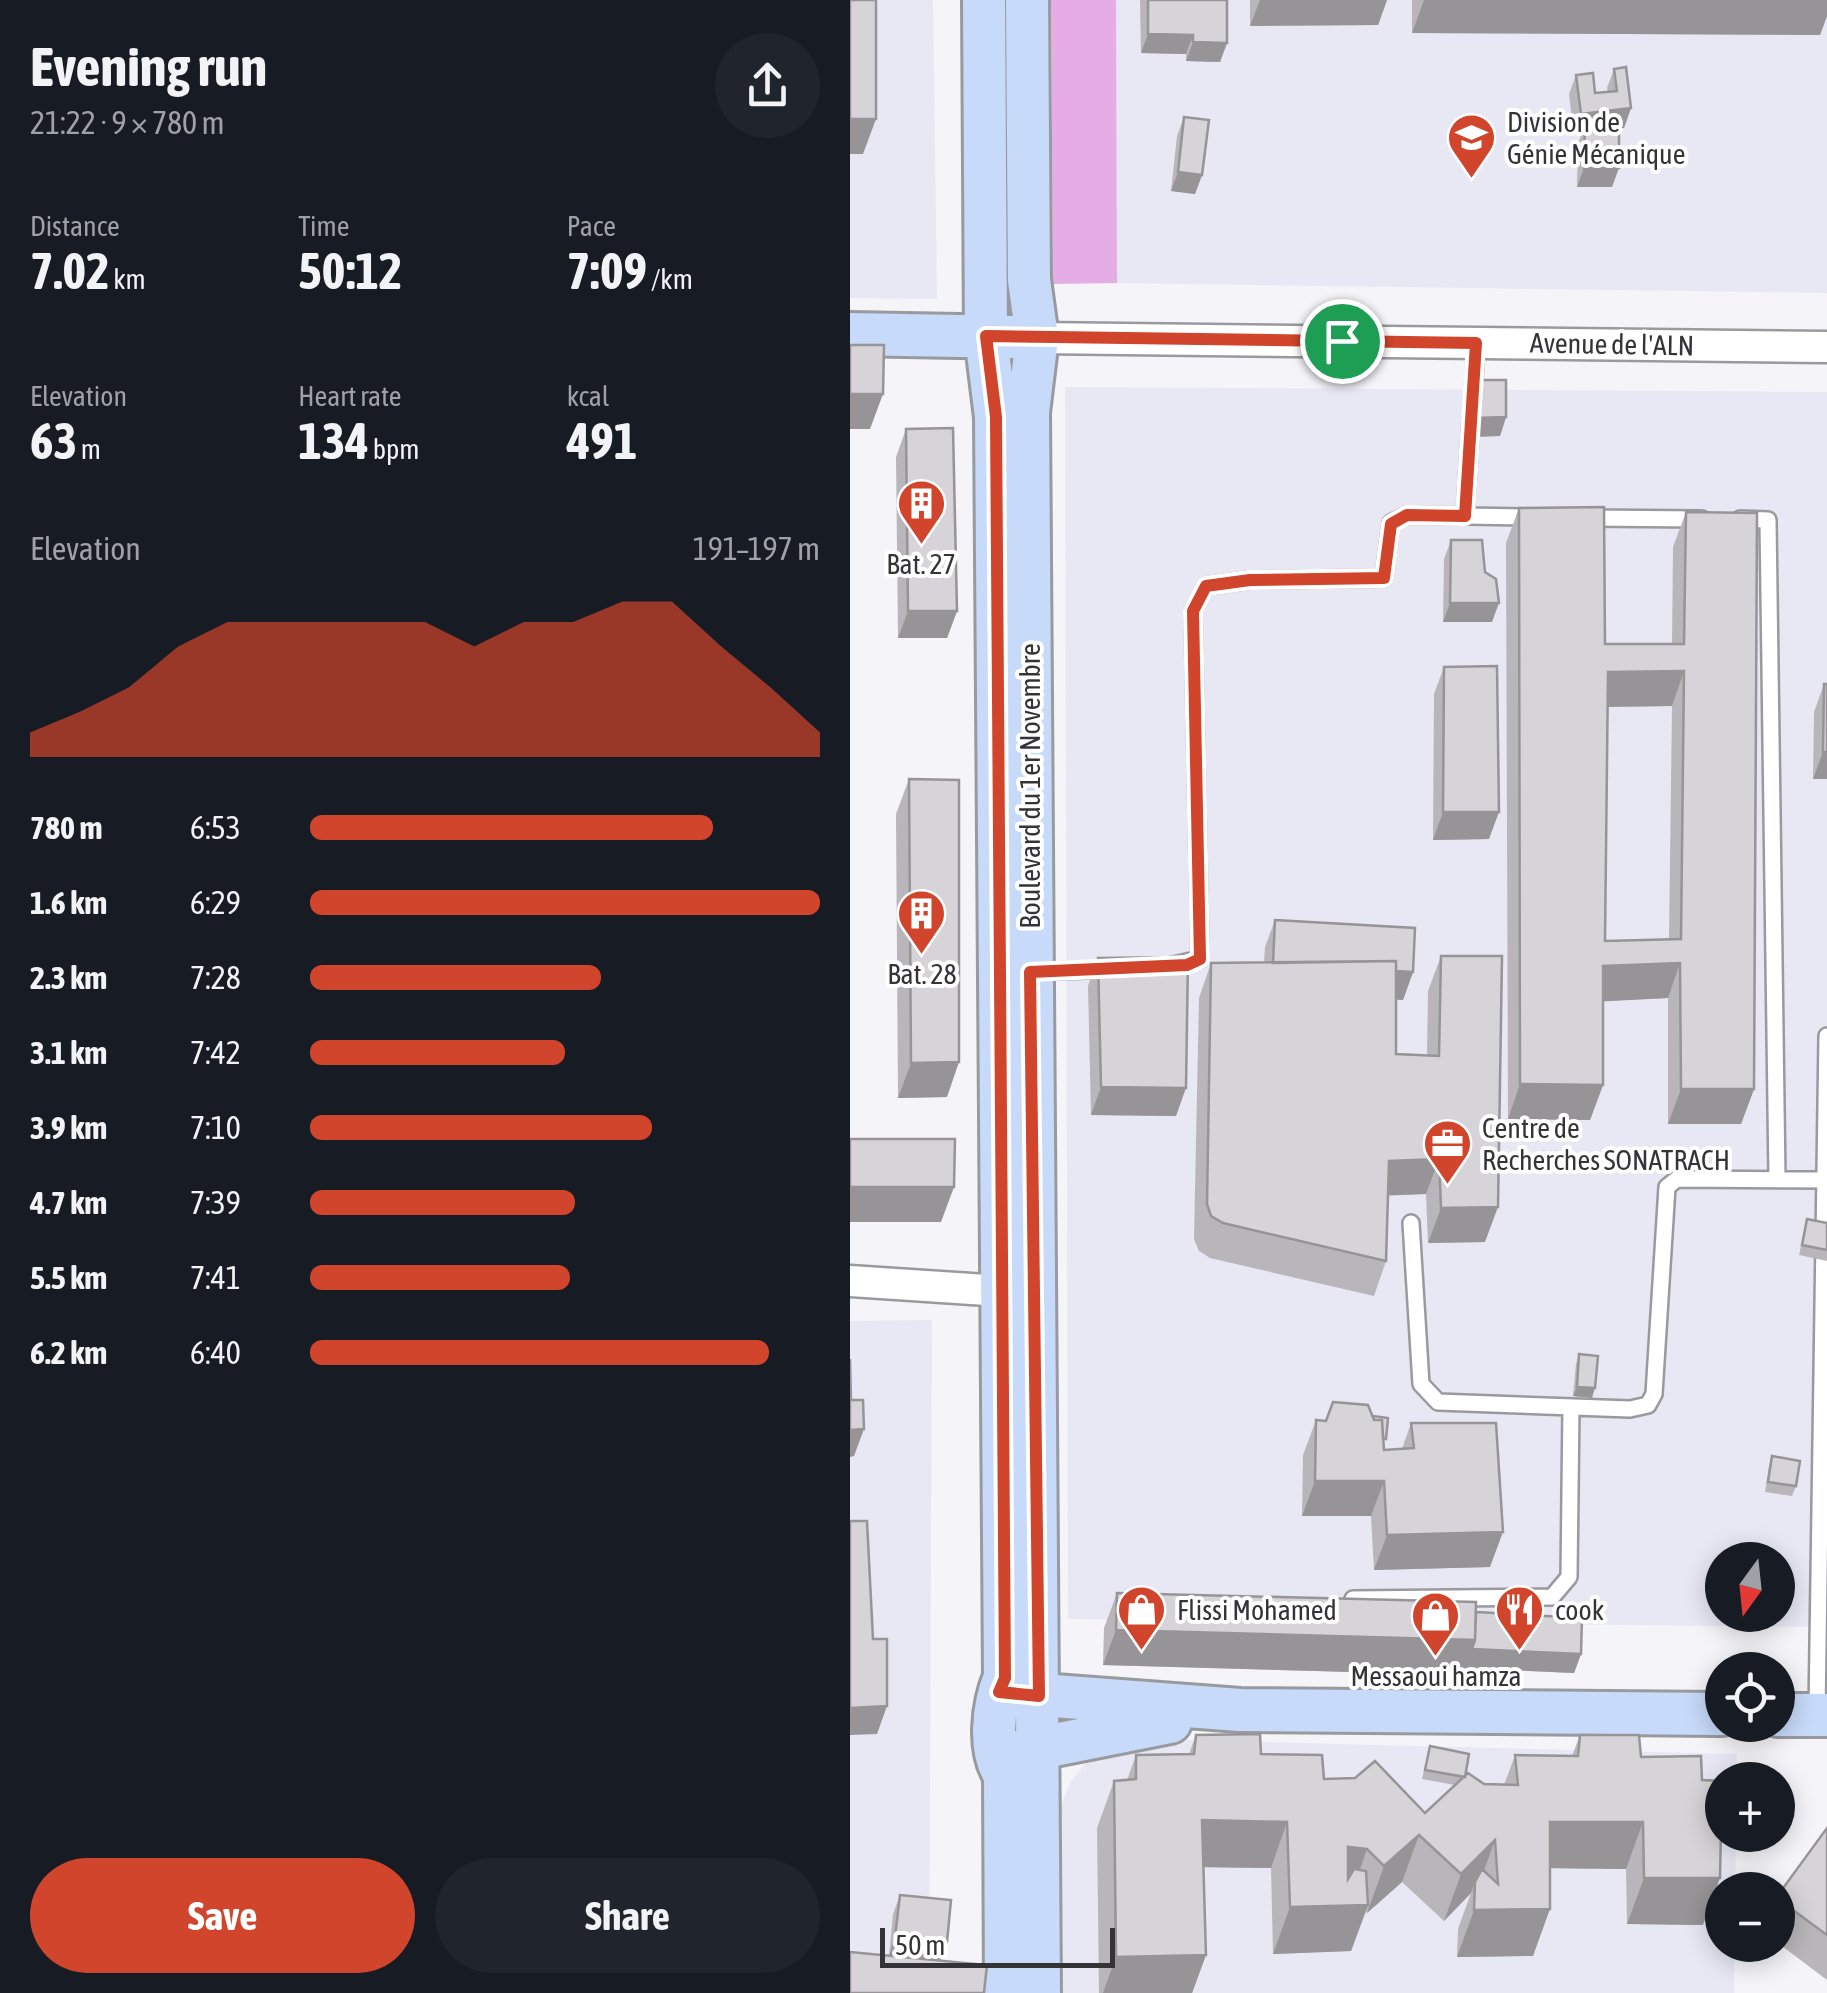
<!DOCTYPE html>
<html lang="en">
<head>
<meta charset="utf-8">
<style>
  body { margin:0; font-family:"Asap Condensed",sans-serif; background:#20242c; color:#f1f3f6; height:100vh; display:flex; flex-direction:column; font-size:38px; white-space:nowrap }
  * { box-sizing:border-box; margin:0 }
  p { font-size:32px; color:#9ea1a6 }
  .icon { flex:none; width:55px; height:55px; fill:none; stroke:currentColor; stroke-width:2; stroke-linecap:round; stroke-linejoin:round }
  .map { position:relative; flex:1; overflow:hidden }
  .panel { display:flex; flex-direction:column; background:#171b24; width:850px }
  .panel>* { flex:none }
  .needle { width:65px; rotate:195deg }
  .tools { position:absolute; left:855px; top:1542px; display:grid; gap:20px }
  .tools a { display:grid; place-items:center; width:90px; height:90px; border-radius:50%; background:#171b24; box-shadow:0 5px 25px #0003; font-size:50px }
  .scale { position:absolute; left:30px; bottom:25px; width:235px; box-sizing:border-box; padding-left:10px; border:5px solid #343436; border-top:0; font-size:28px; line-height:35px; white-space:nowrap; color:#343436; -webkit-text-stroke:8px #fff; paint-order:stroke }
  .pin { position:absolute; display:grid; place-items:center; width:85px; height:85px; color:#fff; margin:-42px; border:5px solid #fff; border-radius:50%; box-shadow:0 2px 10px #0007 }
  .round { display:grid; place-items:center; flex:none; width:105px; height:105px; border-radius:52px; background:#20242c }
  .overview { display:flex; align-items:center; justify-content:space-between; height:170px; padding:0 30px }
  h1 { font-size:55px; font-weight:700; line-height:75px }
  .stats { display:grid; grid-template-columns:repeat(3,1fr); gap:15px; height:170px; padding:10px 30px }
  .stats div { display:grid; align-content:center }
  .stats b { font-size:50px; font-weight:700 }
  .stats small { font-size:28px; font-weight:400 }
  .stats p { font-size:28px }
  .chart { height:280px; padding:20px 30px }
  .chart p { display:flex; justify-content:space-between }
  .chart svg { width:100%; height:180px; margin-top:10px; fill:#d0452b; opacity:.7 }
  .cta { display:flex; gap:20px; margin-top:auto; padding:20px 30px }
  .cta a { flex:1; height:115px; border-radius:60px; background:#d0452b; color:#fff; font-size:40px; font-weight:700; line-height:115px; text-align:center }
  .cta a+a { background:#20242c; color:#f1f3f6 }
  ul { padding:0 30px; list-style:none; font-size:32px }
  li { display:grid; grid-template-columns:160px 120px 1fr; align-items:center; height:75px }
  li i { height:25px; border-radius:12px; background:#d0452b }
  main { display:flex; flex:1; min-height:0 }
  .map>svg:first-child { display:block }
</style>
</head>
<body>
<main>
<section class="panel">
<div class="overview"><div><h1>Evening run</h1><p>21:22 · 9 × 780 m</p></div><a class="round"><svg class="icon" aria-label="share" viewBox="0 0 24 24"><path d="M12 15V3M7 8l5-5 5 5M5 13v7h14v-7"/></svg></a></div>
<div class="stats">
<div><p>Distance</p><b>7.02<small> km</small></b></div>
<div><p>Time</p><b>50:12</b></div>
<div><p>Pace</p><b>7:09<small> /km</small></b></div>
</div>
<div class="stats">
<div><p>Elevation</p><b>63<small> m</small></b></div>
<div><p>Heart rate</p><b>134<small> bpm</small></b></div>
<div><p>kcal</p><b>491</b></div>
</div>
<div class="chart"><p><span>Elevation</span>191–197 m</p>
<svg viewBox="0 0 160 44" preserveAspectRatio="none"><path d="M0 44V38L10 33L20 27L30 17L40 11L50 11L60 11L70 11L80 11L90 17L100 11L110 11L120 6L130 6L140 17L150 27L160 38V44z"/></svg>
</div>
<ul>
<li><b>780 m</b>6:53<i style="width:79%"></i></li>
<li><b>1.6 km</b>6:29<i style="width:100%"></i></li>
<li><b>2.3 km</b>7:28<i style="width:57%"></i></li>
<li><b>3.1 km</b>7:42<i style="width:50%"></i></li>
<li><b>3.9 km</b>7:10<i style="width:67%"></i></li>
<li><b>4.7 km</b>7:39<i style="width:52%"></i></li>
<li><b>5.5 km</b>7:41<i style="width:51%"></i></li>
<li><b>6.2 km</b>6:40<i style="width:90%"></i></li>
</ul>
<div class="cta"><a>Save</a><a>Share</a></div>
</section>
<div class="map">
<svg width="977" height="1993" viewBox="0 0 977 1993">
  <rect width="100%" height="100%" fill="#f4f4f9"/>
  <path fill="#e7e8f4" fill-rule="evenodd" d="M0 0H83L87 299 0 298Z
    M266 0H977V293L267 283Z
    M215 387 977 392V1627L218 1619ZM872 1560H928V1615H872Z
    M82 1320 79 1993H0V1321Z
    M288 1739 887 1754V1780H872V1835H886L885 1890H872V1945H884V1993H213L211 1806 220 1783 239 1759Z"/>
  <path fill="#e5ace6" d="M201 0H266L267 283 203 284Z"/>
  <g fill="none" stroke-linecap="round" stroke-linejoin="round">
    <defs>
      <path id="lane" d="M623 398 626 343
        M615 516 621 420
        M735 518 852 519
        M890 519 918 520 927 1179
        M319 966 350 959 343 611 356 586 400 580 534 578 541 523 557 515 682 517
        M184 972 261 969
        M561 1223 571 1384 588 1402 780 1409 798 1405 804 1394 817 1187 827 1179 977 1180
        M503 1599 702 1597 719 1577 721 1407
        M967 1711 977 1036"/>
      <path id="street" d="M187 338 977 347
        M0 1281 152 1291 167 1279"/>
      <path id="secondary" d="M134 0 136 336 146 417 155 1677C143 1706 138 1750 155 1775L156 1993
        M177 0 179 280 187 338 178 412 189 1993
        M0 334 164 337
        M164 1693 390 1710 872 1714
        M928 1715H977
        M164 1753 320 1722"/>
    </defs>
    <use href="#lane" stroke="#999a9e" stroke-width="20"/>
    <use href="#street" stroke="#999a9e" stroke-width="35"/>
    <use href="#secondary" stroke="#999a9e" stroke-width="48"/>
    <use href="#lane" stroke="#fff" stroke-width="15"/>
    <use href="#street" stroke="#fff" stroke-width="30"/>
    <use href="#secondary" stroke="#c7daf9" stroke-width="42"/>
  </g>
  <path fill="#b8b6ba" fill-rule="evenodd" d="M290 0H377V43L370 62 336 61V54L291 53Z
    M400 0H537L528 25 400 26Z
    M562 0H977V16L970 35 562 33Z
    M764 69 781 108 774 128H769L762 187H727L728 143 732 133 724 134 719 94 726 75 745 93 758 92 757 88Z
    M334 117 352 175 345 194 321 191 327 136Z
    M624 380 656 417 650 436 617 437V399Z
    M56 429 107 611 97 638H48L46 457Z
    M669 508 755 644H822L823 547 836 512 904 1089 891 1124H818V998L753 1001V1085L740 1120 658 1119 656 543ZM822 706 819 939 755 941 758 707Z
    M601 540 642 622H593L594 559Z
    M594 667 639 839 583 840 584 694Z
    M974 684 977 779H963L964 712Z
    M59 779 97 1097 48 1098 46 814Z
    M425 920 563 972 553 1000 546 999V1054L577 1055 578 991 591 956 635 1242 578 1243 576 1194 538 1195 536 1261 524 1296 360 1258 349 1251 344 1239 349 998 361 963H414L415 947Z
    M248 958 326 1116 241 1115 238 986Z
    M957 1219 977 1223V1261L949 1255Z
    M729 1354 742 1398 723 1396 726 1364Z
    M466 1420 534 1445V1450L552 1449 561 1423 640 1567 524 1570 521 1516H452L453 1455Z
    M922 1456 946 1486 942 1496 915 1492 919 1466Z
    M267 1593 626 1612 731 1654 724 1673 615 1668 612 1675 253 1665 254 1628Z
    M346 1735 411 1754 474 1779 575 1813 605 1785 572 1779 580 1746 615 1776 634 1784 654 1785 665 1755 722 1756 730 1735 791 1757 853 1925 777 1924 776 1869 700 1868 683 1956 607 1957 608 1929 621 1893 594 1921 552 1882 517 1913 516 1911 501 1951 423 1954 421 1868 353 1867 356 1955 342 1993H249L247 1828 264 1781 277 1780 286 1755 339 1754Z
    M977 1828V1980L928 1943V1895Z
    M50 1895 97 1942 90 1961 39 1955 43 1914Z"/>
  <path fill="#969497" d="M410 0H537L528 25 400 26Z
    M574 0H977V16L970 35 562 33Z
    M298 34 343 35 336 54 291 53Z
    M343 42 377 43 370 62 336 61Z
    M781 108 774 128 735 132V124L732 133 724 134 731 114Z
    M0 119H26L13 154H0Z
    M734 168H769L762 187H727Z
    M328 172 352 175 345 194 321 191Z
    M0 394H33L20 429H0Z
    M656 417 650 436 617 437 624 418Z
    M600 603H649L642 622H593Z
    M58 611H107L97 638H48Z
    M834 671 822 706 746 707 758 672Z
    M973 752H977V779H963Z
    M593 812H649L639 839 583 840Z
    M830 963 818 998 741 1002 753 966Z
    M423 965 563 972 553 1000 413 992Z
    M109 1062 97 1097 48 1098 61 1063Z
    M670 1084 753 1085 740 1120 658 1119Z
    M251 1087 336 1088 326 1116 241 1115Z
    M831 1089H904L891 1124H818Z
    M589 1159 576 1194 526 1196 539 1161Z
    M0 1187H104L91 1222H0Z
    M648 1207 635 1242 578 1243 591 1208Z
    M727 1387 745 1388 742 1398 723 1396Z
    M14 1429 4 1456 0 1457V1430Z
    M465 1481H534L521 1516H452Z
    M653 1532 640 1567 524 1570 537 1535Z
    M266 1630 625 1640 731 1654 724 1673 615 1668 612 1675 253 1665Z
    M37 1706 27 1734 0 1735V1708Z
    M352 1820 437 1822 421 1868 335 1867Z
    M700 1822H793L776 1869 683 1868Z
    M569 1835 552 1882 517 1913 534 1866Z
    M645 1840 628 1887 625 1882 621 1893 594 1921 611 1874Z
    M498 1847 517 1849 501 1896 482 1894Z
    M794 1878H870L853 1925 777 1924Z
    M518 1905 501 1951 423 1954 440 1907Z
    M700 1909 683 1956 607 1957 624 1910Z
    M45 1937 97 1942 90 1961 39 1956Z
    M356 1955 342 1993H253L266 1957Z"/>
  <path fill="#d6d4d8" stroke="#969497" stroke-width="2.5" fill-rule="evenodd" d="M0 0H26V119H0Z
    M298 0H377V43L343 42V35L298 34Z
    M776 67 781 108 731 114 726 75 743 73 745 93 767 91 764 69Z
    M334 117 359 120 352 175 328 172Z
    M735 124H769V168H734Z
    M0 345H34L33 394H0Z
    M624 380H656V417L624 418Z
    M103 428 107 611H58L56 429Z
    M754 507 755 644H834L836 512 907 513 904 1089H831L830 963 753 966V1085L670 1084 669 508ZM834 671 831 939 755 941 758 672Z
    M601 540H632L635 572 646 579 649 603H600Z
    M647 666 649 812H593L594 667Z
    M974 684H977V752H973Z
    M59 779 109 780V1062L61 1063Z
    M425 920 565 928 563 972 546 971V961L423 963Z
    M591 956H652L648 1207 591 1208 589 1159 539 1161 536 1261 373 1223 361 1216 357 1204 361 963 546 961V1054L589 1056Z
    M338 957 336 1088 251 1087 248 958Z
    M0 1139H105L104 1187H0Z
    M957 1219 977 1223V1250L952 1245Z
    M729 1354 748 1356 745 1388 727 1387Z
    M0 1359 1 1400H13L14 1429 0 1430Z
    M483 1402 518 1405 524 1420H532L534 1450 564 1448 561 1423H646L653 1532 537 1535 534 1481H465L466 1420 476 1421Z
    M523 1416 538 1418 536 1439 533 1438 532 1420H524Z
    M922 1456 950 1461 946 1486 918 1482Z
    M0 1521H17L23 1639H37V1706L0 1708Z
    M267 1593 626 1602 625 1640 266 1630Z
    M626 1612 732 1618 731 1654 622 1649 625 1640Z
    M410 1734 411 1754 472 1755 474 1779 505 1778 525 1761 575 1813 618 1773 634 1784 668 1785 665 1755 728 1756 730 1735H789L791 1757 851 1756 852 1780 872 1781 870 1878H794L793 1822H700V1909L624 1910 625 1882 632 1869 648 1884 645 1840 611 1874 569 1835 534 1866 517 1849 498 1847V1879L504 1869 516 1871 518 1905 440 1907 437 1822 352 1820 356 1955 266 1957 264 1781 286 1779V1755L344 1754 346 1735Z
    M580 1746 619 1754 615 1777 575 1770Z
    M977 1828V1935L928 1899V1895Z
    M50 1895 101 1900 97 1942 45 1937Z
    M0 1952 137 1965 134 1993H0Z"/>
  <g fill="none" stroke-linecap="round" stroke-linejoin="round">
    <defs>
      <path id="route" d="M136 336 626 343 615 516 557 515 541 524 534 578 400 580 356 586 343 611 350 959 337 965 180 972 189 1696 149 1692 155 1678 146 417Z"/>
    </defs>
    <use href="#route" stroke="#fff" stroke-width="20"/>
    <use href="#route" stroke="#d0452b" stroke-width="12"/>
  </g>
  <defs>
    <symbol id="university-pin" viewBox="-11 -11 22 30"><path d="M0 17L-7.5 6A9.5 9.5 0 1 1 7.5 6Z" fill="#d0452b" stroke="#fff"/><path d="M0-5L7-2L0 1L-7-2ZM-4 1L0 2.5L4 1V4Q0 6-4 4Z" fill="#fff"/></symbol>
    <symbol id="building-pin" viewBox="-11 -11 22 30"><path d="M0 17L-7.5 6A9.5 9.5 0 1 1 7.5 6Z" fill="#d0452b" stroke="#fff"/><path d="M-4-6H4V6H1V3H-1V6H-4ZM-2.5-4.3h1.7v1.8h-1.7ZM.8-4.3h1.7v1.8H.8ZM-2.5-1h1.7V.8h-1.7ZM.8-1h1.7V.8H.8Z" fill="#fff"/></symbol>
    <symbol id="office-pin" viewBox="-11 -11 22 30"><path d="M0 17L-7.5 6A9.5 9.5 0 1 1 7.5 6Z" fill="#d0452b" stroke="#fff"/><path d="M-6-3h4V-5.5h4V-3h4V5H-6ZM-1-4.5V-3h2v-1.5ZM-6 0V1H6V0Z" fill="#fff"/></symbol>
    <symbol id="shop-pin" viewBox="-11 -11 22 30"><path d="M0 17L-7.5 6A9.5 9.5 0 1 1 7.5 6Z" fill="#d0452b" stroke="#fff"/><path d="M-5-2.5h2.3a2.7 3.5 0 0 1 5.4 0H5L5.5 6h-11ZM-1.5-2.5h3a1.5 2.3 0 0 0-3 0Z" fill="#fff"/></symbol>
    <symbol id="restaurant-pin" viewBox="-11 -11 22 30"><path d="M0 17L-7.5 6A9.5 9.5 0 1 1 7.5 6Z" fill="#d0452b" stroke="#fff"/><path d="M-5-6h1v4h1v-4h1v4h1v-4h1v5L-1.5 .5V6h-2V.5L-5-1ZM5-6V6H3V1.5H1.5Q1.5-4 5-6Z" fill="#fff"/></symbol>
  </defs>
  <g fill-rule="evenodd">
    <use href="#university-pin" x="594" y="110" width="55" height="75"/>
    <use href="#building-pin" x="44" y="476" width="55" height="75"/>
    <use href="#building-pin" x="44" y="886" width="55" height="75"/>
    <use href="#office-pin" x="570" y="1116" width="55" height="75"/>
    <use href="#shop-pin" x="264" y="1582" width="55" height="75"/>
    <use href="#restaurant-pin" x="642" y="1582" width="55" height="75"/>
    <use href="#shop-pin" x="558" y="1588" width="55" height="75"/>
  </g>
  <g text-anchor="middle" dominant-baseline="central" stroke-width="8" stroke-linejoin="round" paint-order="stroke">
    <g font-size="28" fill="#343436" stroke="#fff" text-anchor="start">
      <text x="657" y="122">Division de<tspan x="657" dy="32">Génie Mécanique</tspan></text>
      <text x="71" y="564" text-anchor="middle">Bat. 27</text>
      <text x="72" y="974" text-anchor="middle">Bat. 28</text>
      <text x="632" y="1128">Centre de<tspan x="632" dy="32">Recherches SONATRACH</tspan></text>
      <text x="327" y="1610">Flissi Mohamed</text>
      <text x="705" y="1610">cook</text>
      <text x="586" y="1676" text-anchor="middle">Messaoui hamza</text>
    </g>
    <g font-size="28" fill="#343436" stroke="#fff">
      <text transform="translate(762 344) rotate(1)">Avenue de l'ALN</text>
      <text transform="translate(180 786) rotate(-90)">Boulevard du 1er Novembre</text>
    </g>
  </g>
</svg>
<div class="tools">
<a><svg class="needle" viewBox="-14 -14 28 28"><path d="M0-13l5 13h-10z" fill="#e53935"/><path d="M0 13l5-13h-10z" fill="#9ea1a6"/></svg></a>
<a><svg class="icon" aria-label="locate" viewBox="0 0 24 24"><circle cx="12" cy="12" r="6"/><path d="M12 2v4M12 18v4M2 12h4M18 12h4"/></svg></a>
<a>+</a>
<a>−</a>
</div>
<div class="scale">50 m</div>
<div class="pin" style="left:492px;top:341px;background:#1e9e55"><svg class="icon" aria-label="arrive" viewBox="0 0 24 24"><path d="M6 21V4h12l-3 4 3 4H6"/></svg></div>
</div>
</main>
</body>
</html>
